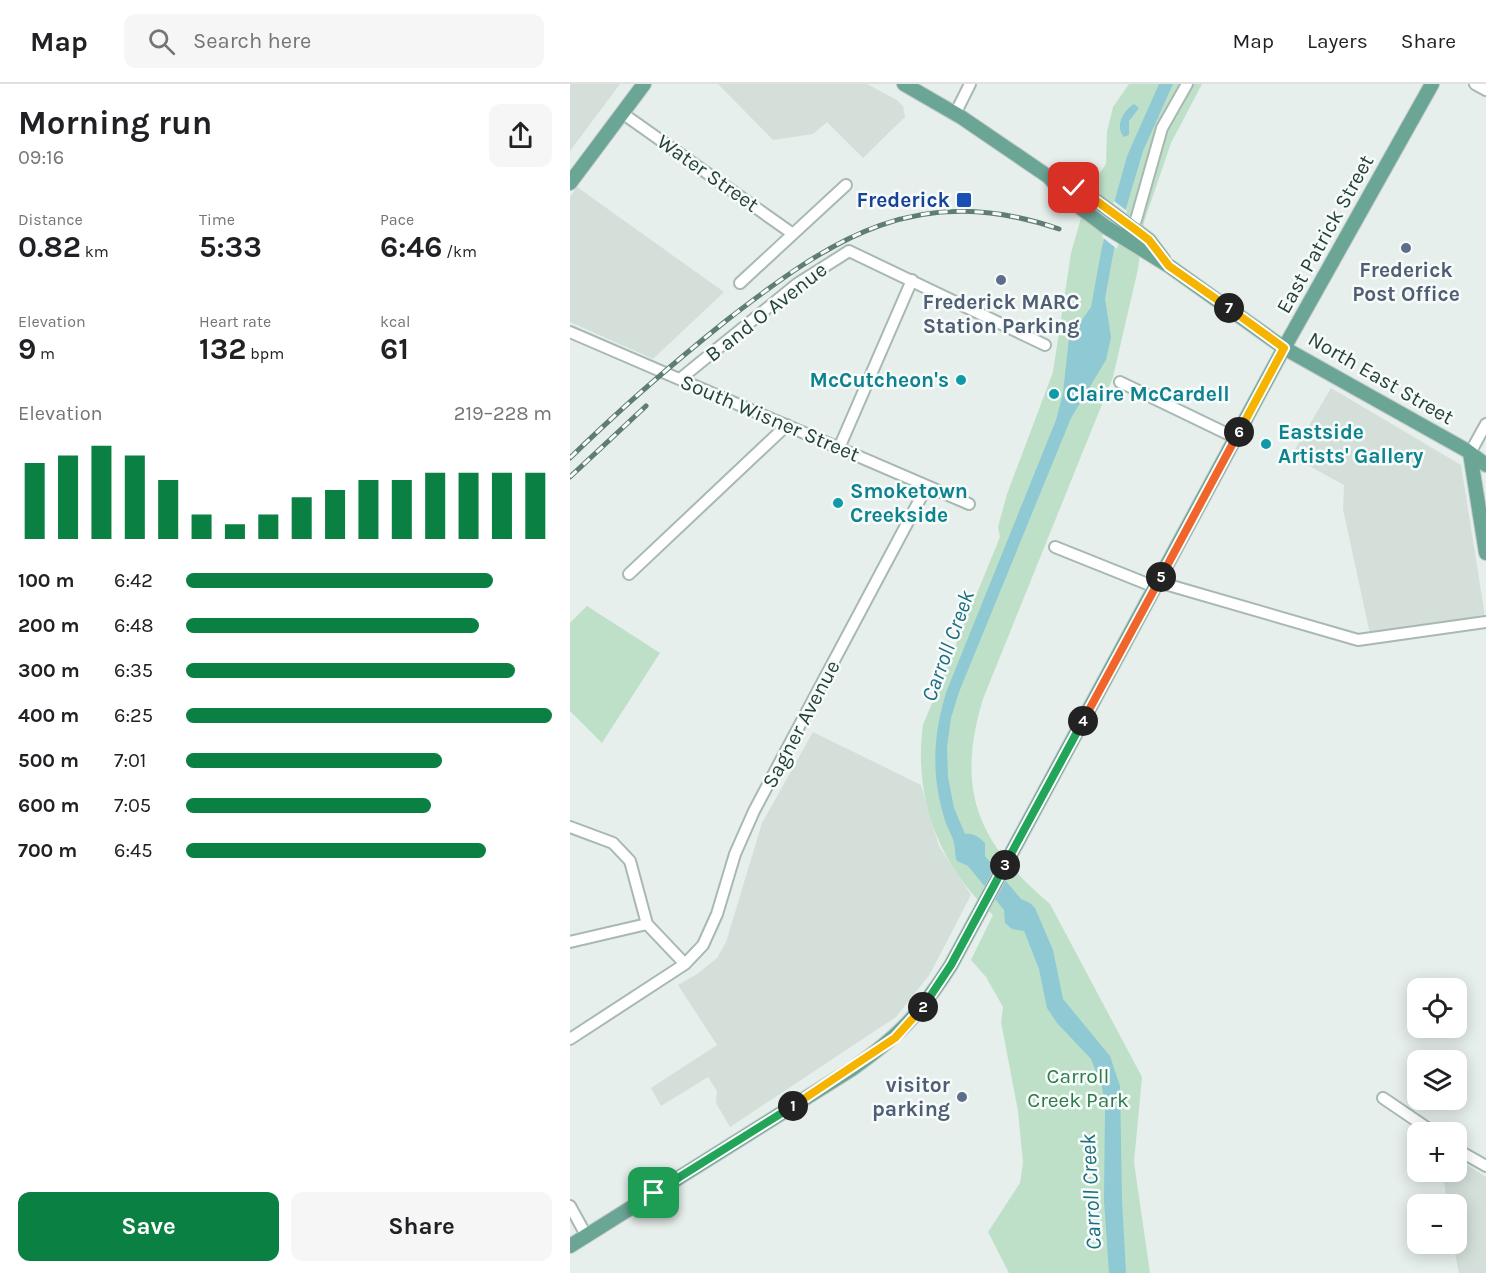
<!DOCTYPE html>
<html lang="en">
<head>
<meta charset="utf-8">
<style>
  body { margin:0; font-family:Karla,sans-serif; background:#f6f6f6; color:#202124; height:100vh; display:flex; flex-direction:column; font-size:22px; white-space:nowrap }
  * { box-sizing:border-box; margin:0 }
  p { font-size:20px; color:#757577 }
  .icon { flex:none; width:33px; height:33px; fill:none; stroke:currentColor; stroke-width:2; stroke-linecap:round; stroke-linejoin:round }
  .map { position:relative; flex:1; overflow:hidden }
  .details { display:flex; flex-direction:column; background:#fff; width:570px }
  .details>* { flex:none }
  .controls { position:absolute; left:837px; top:894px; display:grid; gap:12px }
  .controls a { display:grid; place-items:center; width:60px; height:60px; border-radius:12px; background:#fff; box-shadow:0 3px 15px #0003; font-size:30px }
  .pin { position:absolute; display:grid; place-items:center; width:51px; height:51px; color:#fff; margin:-26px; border-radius:12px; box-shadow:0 3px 9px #0006 }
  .km { position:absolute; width:30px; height:30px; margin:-15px; border-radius:50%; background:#222; color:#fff; font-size:16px; line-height:30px; text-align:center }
  .round { display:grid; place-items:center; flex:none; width:63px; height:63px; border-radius:12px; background:#f6f6f6 }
  .head { display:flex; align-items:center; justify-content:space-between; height:102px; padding:0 18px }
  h1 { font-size:33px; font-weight:700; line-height:45px }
  .stats { display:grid; grid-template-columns:repeat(3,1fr); gap:9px; height:102px; padding:6px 18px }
  .stats div { display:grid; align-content:center }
  .stats b { font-size:30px; font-weight:700 }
  .stats small { font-size:16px; font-weight:400 }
  .stats p { font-size:16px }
  .chart { height:168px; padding:12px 18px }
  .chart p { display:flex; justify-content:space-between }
  .chart svg { width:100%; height:108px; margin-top:6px; stroke:#0b8043; stroke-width:6 }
  .button { display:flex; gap:12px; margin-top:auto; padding:12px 18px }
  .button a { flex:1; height:69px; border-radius:12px; background:#0b8043; color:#fff; font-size:24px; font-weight:700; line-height:69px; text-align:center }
  .button a+a { background:#f6f6f6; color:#202124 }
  ul { padding:0 18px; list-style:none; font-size:20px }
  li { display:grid; grid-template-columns:96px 72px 1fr; align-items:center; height:45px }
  li i { height:15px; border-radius:8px; background:#0b8043 }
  header { display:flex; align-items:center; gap:36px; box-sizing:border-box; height:84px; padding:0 30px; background:#fff; border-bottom:2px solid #e0e0e0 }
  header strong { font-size:28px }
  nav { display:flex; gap:33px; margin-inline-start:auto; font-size:21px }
  .search { width:420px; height:54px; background:#f6f6f6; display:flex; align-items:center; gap:15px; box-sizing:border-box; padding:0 21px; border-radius:12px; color:#757577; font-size:22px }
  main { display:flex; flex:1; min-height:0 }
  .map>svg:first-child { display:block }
</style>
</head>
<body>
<header>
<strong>Map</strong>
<div class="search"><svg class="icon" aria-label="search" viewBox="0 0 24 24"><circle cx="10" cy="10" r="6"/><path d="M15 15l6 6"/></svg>Search here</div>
<nav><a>Map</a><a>Layers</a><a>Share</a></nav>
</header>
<main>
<section class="details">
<div class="head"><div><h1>Morning run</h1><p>09:16</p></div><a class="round"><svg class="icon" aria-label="share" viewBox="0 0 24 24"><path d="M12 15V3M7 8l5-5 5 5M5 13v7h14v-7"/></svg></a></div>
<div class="stats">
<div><p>Distance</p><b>0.82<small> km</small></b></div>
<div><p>Time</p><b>5:33</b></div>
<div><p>Pace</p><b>6:46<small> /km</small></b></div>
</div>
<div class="stats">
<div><p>Elevation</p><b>9<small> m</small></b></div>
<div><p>Heart rate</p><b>132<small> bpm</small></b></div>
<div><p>kcal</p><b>61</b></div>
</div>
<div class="chart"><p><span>Elevation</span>219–228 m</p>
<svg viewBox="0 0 160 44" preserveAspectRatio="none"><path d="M5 44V13M15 44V10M25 44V6M35 44V10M45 44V20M55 44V34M65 44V38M75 44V34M85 44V27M95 44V24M105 44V20M115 44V20M125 44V17M135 44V17M145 44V17M155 44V17"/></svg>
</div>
<ul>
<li><b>100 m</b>6:42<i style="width:84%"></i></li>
<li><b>200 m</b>6:48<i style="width:80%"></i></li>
<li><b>300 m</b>6:35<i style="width:90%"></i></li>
<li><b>400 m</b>6:25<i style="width:100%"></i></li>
<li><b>500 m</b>7:01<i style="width:70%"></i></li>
<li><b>600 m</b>7:05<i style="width:67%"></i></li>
<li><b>700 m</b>6:45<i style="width:82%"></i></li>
</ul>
<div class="button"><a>Save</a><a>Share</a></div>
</section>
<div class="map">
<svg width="916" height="1189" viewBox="0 0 916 1189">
  <rect width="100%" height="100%" fill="#e6efeb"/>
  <path fill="#d4dfda" d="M0 0H50L0 67Z
    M148 0H297L327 16 333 22 335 33 293 74 257 38 243 50 203 56Z
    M7 103 154 208 83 275 0 238V113Z
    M761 304 891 381 915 532 800 550 773 425 774 401 721 372Z
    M243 648 351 701 369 762 401 811 360 890 326 933 160 1043 146 1019 147 1007 138 993 91 1022 81 1004 147 961 108 901 127 890 147 874 156 858 192 739Z
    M887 1075 916 1093V1189H889L883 1160H886V1120H877L873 1088H886Z"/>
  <path fill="#bfe0c8" d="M559 0H632L601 59 574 138 568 185 543 293 413 615C385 707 408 759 480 820L572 993 564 1078 580 1189H439L418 1148 450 1099 453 1079 448 1027 431 938 433 923 416 893 401 876 423 831C369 782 343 713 353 641L430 453 428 443 437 410 483 288 501 169 520 103 536 80 537 48 543 23Z
    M17 522 90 569 32 659 0 627V539Z"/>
  <path fill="#8ec9d4" d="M589 0H603L573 67 544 165 535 215 541 253 536 276 501 334 389 608 381 634 377 663 378 693 384 724 395 750C403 749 409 753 415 759V772L451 815 460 819 465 824 483 866 493 915 540 972 550 1002 552 1116 556 1189H539L534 1117 535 1024 532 1003 521 975 487 939 477 924 469 885 454 847 442 845 435 839 434 826 398 782 387 777C384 770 386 765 384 759 382 750 376 742 374 733 361 690 363 649 377 606L486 336 493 309 499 254 521 223 532 163 557 72Z
    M564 20 569 24 559 37V51L554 53C544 42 554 26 564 20Z"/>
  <path fill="#e6efeb" d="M544 117 557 127 547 165 532 153Z"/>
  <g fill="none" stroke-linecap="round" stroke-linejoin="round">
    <defs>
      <path id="minor" d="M905 0 916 6
        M52 29 223 150
        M385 30 400 0
        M566 136 592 44 617 0
        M170 199 276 101
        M0 248 399 420
        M110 295 227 200 279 167 475 261
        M550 298 666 354
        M269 364 342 196
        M900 369 916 340
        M485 463 585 503
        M59 490 217 341
        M588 498 788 556 916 538
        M0 743 43 759 60 777 77 840 115 880
        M0 858 77 840
        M0 955 115 880 133 861 147 830 165 770 184 727 357 402
        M813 1014 863 1048
        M886 1065 916 1082
        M0 1122 16 1151"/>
      <path id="major" d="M334 0 391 33 479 93 528 118 579 156 594 176
        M479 93 495 112 536 143 599 182 714 264 896 366 916 381
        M0 99 74 0
        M900 369 916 469
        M0 1162 282 985C330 951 349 931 381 881L714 264 862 0"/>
    </defs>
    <use href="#minor" stroke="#a8b8b2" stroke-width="14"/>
    <use href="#major" stroke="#c2cac8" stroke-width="16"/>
    <use href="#minor" stroke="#fff" stroke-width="10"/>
    <use href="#major" stroke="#6aa596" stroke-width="14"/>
    <defs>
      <path id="rail" d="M0 374C50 325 102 280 157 236 264 153 348 97 489 145
        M0 393 76 322"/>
    </defs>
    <use href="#rail" stroke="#5f7d75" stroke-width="5"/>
    <use href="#rail" stroke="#f7fbf9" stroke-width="3" stroke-dasharray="9" stroke-linecap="butt"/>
  </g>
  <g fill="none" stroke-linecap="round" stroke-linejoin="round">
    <defs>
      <path id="split-1" d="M84 1109 223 1022"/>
      <path id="split-2" d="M223 1022 325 954 353 923"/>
      <path id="split-3" d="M353 923 381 881 435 781"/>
      <path id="split-4" d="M435 781 513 637"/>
      <path id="split-5" d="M513 637 591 493"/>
      <path id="split-6" d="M591 493 669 348"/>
      <path id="split-7" d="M659 224 714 264 669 348"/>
      <path id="split-8" d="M504 104 528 118 566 146 579 156 599 182 659 224"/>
    </defs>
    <use href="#split-1" stroke="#fff" stroke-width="12"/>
    <use href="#split-2" stroke="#fff" stroke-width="12"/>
    <use href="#split-3" stroke="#fff" stroke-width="12"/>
    <use href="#split-4" stroke="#fff" stroke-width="12"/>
    <use href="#split-5" stroke="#fff" stroke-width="12"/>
    <use href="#split-6" stroke="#fff" stroke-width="12"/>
    <use href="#split-7" stroke="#fff" stroke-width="12"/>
    <use href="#split-8" stroke="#fff" stroke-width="12"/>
    <use href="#split-1" stroke="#22a559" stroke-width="8"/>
    <use href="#split-2" stroke="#f5b400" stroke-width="8"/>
    <use href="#split-3" stroke="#22a559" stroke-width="8"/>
    <use href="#split-4" stroke="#22a559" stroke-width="8"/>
    <use href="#split-5" stroke="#f0652b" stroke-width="8"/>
    <use href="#split-6" stroke="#f0652b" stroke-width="8"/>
    <use href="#split-7" stroke="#f5b400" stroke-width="8"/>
    <use href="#split-8" stroke="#f5b400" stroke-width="8"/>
  </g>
  <rect fill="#1a4fb4" stroke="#f7fbf9" stroke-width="2" x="386" y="108" width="16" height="16" rx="3"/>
  <g fill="#5c6f8a" stroke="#f7fbf9" stroke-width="2">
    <circle cx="836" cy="164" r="6"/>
    <circle cx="431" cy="196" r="6"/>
    <circle cx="392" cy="1013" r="6"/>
  </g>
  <g fill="#0f9aa8" stroke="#f7fbf9" stroke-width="2">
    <circle cx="391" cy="296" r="6"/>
    <circle cx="484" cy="310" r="6"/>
    <circle cx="696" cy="360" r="6"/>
    <circle cx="268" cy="419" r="6"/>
  </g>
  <g text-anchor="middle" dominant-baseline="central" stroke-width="5" stroke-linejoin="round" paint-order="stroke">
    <g font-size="21" fill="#24423a" stroke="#f7fbf9">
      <text transform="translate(138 89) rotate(35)">Water Street</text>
      <text transform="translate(755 150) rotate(-61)">East Patrick Street</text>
      <text transform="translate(196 228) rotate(-38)">B and O Avenue</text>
      <text transform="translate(811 294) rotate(30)">North East Street</text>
      <text transform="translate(200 334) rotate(23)">South Wisner Street</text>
      <text transform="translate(231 640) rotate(-62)">Sagner Avenue</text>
    </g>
    <g font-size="21" font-weight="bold" fill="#164399" stroke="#f7fbf9" text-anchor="end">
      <text x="380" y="116">Frederick</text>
    </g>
    <g font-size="21" font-weight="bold" fill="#4e5e75" stroke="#f7fbf9">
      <text x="836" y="186">Frederick<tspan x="836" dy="24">Post Office</tspan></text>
      <text x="431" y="218">Frederick MARC<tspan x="431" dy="24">Station Parking</tspan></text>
      <text x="380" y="1001" text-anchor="end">visitor<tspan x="380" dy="24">parking</tspan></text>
    </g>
    <g font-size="21" font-weight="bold" fill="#0d838f" stroke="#f7fbf9" text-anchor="start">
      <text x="379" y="296" text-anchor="end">McCutcheon's</text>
      <text x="496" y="310">Claire McCardell</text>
      <text x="708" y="348">Eastside<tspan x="708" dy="24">Artists' Gallery</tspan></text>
      <text x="280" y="407">Smoketown<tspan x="280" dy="24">Creekside</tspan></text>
    </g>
    <g font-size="21" fill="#2d7a4b" stroke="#f7fbf9">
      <text x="508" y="992">Carroll<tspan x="508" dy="24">Creek Park</tspan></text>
    </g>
    <g font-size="22" font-style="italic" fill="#1c6f80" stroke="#f7fbf9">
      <text transform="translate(378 562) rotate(-70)">Carroll Creek</text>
      <text transform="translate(521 1108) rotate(-93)">Carroll Creek</text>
    </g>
  </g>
</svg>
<div class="controls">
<a><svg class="icon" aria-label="locate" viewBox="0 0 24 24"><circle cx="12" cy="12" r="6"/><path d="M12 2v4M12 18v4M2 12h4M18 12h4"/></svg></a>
<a><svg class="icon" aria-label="layers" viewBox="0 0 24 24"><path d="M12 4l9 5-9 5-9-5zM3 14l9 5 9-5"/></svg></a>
<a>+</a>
<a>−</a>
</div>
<div class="pin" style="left:84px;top:1109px;background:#1e9e55"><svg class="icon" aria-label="arrive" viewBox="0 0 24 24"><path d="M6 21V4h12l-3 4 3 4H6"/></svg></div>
<div class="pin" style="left:504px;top:104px;background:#d93025"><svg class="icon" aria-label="check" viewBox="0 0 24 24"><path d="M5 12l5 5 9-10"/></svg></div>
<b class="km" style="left:223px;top:1022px">1</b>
<b class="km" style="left:353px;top:923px">2</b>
<b class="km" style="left:435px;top:781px">3</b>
<b class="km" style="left:513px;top:637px">4</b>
<b class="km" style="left:591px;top:493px">5</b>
<b class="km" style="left:669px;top:348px">6</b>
<b class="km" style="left:659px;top:224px">7</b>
</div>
</main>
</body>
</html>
